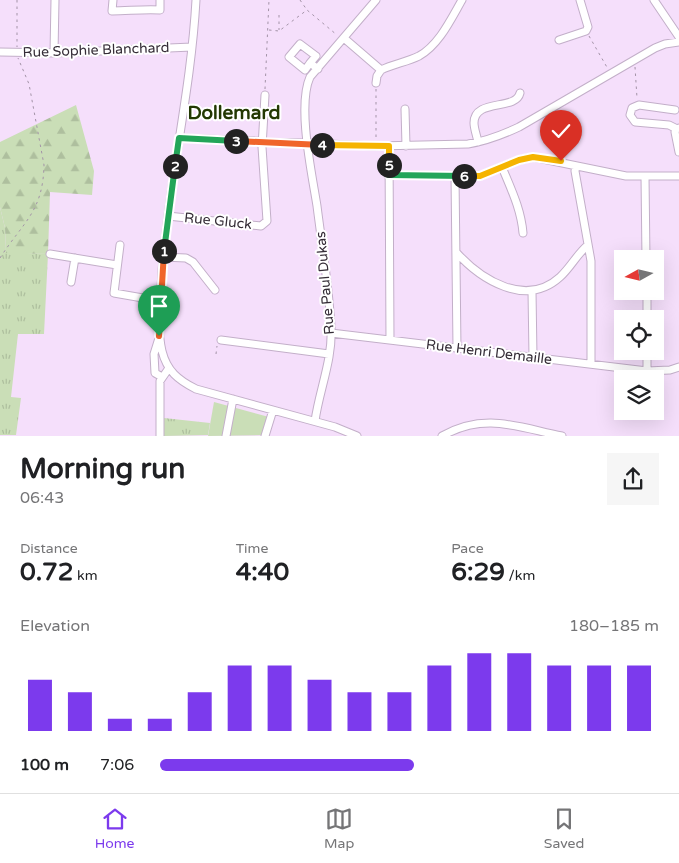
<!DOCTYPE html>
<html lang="en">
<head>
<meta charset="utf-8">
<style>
  body { margin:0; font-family:"Varela Round",sans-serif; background:#f6f6f6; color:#202124; height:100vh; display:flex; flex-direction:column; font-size:19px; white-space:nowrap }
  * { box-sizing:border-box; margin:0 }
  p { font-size:16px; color:#757577 }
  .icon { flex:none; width:28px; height:28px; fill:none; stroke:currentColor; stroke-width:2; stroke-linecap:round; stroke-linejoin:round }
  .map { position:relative; height:436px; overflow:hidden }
  .drawer { display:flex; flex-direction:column; background:#fff; flex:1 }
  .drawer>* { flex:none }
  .needle { width:32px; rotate:262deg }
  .fabs { position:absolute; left:614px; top:250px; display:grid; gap:10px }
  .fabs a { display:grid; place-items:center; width:50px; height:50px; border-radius:0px; background:#fff; box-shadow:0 5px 20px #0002; font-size:25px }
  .pin { position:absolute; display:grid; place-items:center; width:42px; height:42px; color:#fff; margin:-51px -21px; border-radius:50% 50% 50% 0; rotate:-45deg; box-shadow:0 0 5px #0007 }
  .pin .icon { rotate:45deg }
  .km { position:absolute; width:25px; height:25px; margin:-12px; border-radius:50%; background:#222; color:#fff; font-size:14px; line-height:25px; text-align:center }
  .round { display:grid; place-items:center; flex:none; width:52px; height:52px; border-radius:0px; background:#f6f6f6 }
  .overview { display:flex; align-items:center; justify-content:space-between; height:85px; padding:0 20px }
  h1 { font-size:28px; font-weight:700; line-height:38px }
  .figures { display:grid; grid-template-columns:repeat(3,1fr); gap:8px; height:85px; padding:5px 20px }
  .figures div { display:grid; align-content:center }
  .figures b { font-size:25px; font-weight:700 }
  .figures small { font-size:14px; font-weight:400 }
  .figures p { font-size:14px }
  .chart { height:140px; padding:10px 20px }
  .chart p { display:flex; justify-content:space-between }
  .chart svg { width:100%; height:90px; margin-top:5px; stroke:#7c3aed; stroke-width:6 }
  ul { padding:0 20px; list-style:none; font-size:16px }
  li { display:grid; grid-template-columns:80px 60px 1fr; align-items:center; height:38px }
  li i { height:12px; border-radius:6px; background:#7c3aed }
  .dock { display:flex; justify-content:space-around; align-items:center; height:70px; border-top:1px solid #e0e0e0; background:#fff; font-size:14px; color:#757577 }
  .dock a { display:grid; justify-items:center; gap:2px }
  .dock .selected { color:#7c3aed }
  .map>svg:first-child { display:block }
</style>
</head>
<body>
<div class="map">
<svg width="679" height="436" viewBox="0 0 679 436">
  <defs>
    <pattern id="grass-tufts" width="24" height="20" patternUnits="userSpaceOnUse" patternTransform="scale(1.25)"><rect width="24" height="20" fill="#cadeb7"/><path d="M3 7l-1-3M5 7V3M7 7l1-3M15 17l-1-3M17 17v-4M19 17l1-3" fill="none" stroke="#aebf9e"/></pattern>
    <pattern id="forest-firs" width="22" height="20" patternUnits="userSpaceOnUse" patternTransform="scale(1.25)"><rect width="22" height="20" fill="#cadeb7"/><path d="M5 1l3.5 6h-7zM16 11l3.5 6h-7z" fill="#aebf9e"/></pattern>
  </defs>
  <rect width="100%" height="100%" fill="#f5dffb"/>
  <path fill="url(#grass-tufts)" d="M0 207 5 228 6 252 48 254 44 334H18L11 397 21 398 16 435H0Z
    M164 418 210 423 208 435 164 436Z"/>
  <path fill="url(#forest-firs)" d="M76 105 94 171 92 195 50 192 48 254 6 253 5 228 0 207V142Z"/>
  <path fill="#cadeb7" d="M214 402 269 417 263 435 208 436Z"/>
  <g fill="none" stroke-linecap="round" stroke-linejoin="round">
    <defs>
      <path id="minor" d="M113 0 112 11C128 11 143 9 160 10V0
        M196 0C191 91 169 180 162 271 161 297 156 326 162 351 167 371 178 380 196 389L335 427 357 436
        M654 0 679 37
        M345 39 381 70C393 64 407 62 419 56 439 45 451 19 462 0
        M559 40 586 31 588 27 580 0
        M0 52 54 53 192 47
        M54 53 55 0
        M310 63 316 56 300 44 289 57 305 70 310 63 318 69
        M376 83 377 76 381 70
        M405 109 406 146
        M675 110 639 105 632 108 630 115 635 122 669 125 677 129
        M679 128 676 129 675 132 679 152
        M179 138 376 146 468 144C486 141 502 135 519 127L655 48 665 44 679 42
        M478 142C477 136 474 129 474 123 474 98 516 111 520 93
        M389 147 390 340
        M576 166 575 171 591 261V364
        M502 167C511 189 521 209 523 233
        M389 175 480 176 519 160 533 157 626 176H679
        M455 176 457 348
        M645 176 646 259
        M168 216 261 226 267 221 262 147 265 95
        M120 245 114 293 160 301
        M456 252C481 280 526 308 560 277 571 267 577 254 588 245
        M50 254 117 265
        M163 257 186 258 193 262 215 290
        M71 282 75 258
        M532 291 533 357
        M647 291V319
        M331 333 647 371 670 370 679 367
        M159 338 154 354 155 373 162 377
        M221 340 329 354
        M647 351V371
        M315 421C319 391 333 359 331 327 329 287 322 246 317 206 312 174 297 106 310 77L376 0
        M160 436V381L169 368
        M226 436 233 399
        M265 436 273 410
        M442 436C485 412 517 427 562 436"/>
    </defs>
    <use href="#minor" stroke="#c3afc9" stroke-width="9"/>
    <path stroke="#a393a7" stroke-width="1" stroke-dasharray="2.5 4" stroke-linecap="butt" d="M17 0V47
      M300 0 307 10
      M279 15V30
      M269 30 279 31 307 10 337 35
      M589 36 608 69
      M635 67 637 98
      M265 89 269 0
      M376 89V140
      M0 258C23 222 43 212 44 165L29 84 18 58
      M216 354 217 346"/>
    <use href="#minor" stroke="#fff" stroke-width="7"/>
  </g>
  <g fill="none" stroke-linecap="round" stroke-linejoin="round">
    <defs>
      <path id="split-1" d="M159 336 164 251"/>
      <path id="split-2" d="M164 251 175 166"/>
      <path id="split-3" d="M175 166 179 138 236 141"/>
      <path id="split-4" d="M236 141 322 145"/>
      <path id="split-5" d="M322 145 389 146V165"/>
      <path id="split-6" d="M389 165V175L464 176"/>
      <path id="split-7" d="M464 176H480L519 160 533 157 561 161"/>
    </defs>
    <use href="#split-1" stroke="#fff" stroke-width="10"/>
    <use href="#split-2" stroke="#fff" stroke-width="10"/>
    <use href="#split-3" stroke="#fff" stroke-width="10"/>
    <use href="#split-4" stroke="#fff" stroke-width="10"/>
    <use href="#split-5" stroke="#fff" stroke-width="10"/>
    <use href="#split-6" stroke="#fff" stroke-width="10"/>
    <use href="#split-7" stroke="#fff" stroke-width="10"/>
    <use href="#split-1" stroke="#f0652b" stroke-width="6"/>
    <use href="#split-2" stroke="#22a559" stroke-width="6"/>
    <use href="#split-3" stroke="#22a559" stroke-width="6"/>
    <use href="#split-4" stroke="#f0652b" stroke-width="6"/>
    <use href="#split-5" stroke="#f5b400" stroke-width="6"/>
    <use href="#split-6" stroke="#22a559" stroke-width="6"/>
    <use href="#split-7" stroke="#f5b400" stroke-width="6"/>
  </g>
  <g text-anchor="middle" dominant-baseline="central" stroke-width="4" stroke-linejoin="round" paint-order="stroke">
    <g font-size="14" fill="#352d37" stroke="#fff">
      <text transform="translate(96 50) rotate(-2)">Rue Sophie Blanchard</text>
      <text transform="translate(218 221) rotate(6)">Rue Gluck</text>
      <text transform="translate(325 283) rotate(-95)">Rue Paul Dukas</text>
      <text transform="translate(489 352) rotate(7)">Rue Henri Demaille</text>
    </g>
    <g font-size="19" font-weight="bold" fill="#233803" stroke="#fff">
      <text x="234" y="113">Dollemard</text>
    </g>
  </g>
</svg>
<div class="fabs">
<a><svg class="needle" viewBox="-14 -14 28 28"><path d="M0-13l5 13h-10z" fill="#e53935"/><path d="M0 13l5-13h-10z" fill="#757577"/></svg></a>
<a><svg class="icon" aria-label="locate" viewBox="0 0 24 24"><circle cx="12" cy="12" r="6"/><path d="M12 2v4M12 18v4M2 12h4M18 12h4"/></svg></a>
<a><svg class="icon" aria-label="layers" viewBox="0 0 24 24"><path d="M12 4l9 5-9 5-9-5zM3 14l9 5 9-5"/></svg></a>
</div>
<div class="pin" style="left:159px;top:336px;background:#1e9e55"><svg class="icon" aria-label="arrive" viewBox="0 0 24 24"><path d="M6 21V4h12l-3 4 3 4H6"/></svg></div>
<div class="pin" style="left:561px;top:161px;background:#d93025"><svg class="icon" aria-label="check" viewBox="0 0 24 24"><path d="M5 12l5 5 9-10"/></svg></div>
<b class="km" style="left:164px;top:251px">1</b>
<b class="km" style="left:175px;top:166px">2</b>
<b class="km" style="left:236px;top:141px">3</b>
<b class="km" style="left:322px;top:145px">4</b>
<b class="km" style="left:389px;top:165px">5</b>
<b class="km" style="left:464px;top:176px">6</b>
</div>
<section class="drawer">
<div class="overview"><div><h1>Morning run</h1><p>06:43</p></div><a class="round"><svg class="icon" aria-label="share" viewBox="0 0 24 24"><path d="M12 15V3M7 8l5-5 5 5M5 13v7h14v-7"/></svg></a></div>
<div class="figures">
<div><p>Distance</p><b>0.72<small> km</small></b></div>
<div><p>Time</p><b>4:40</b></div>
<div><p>Pace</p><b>6:29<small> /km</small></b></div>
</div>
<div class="chart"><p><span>Elevation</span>180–185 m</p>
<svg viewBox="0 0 160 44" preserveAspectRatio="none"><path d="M5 44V19M15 44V25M25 44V38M35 44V38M45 44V25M55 44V12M65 44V12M75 44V19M85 44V25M95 44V25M105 44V12M115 44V6M125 44V6M135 44V12M145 44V12M155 44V12"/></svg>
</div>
<ul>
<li><b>100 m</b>7:06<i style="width:51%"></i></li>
</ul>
</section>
<nav class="dock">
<a class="selected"><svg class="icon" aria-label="home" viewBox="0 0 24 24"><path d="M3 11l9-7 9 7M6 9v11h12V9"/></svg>Home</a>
<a><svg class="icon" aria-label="map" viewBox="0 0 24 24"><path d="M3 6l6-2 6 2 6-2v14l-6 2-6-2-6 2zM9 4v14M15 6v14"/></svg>Map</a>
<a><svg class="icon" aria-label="saved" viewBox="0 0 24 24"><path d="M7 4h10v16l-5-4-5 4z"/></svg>Saved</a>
</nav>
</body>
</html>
